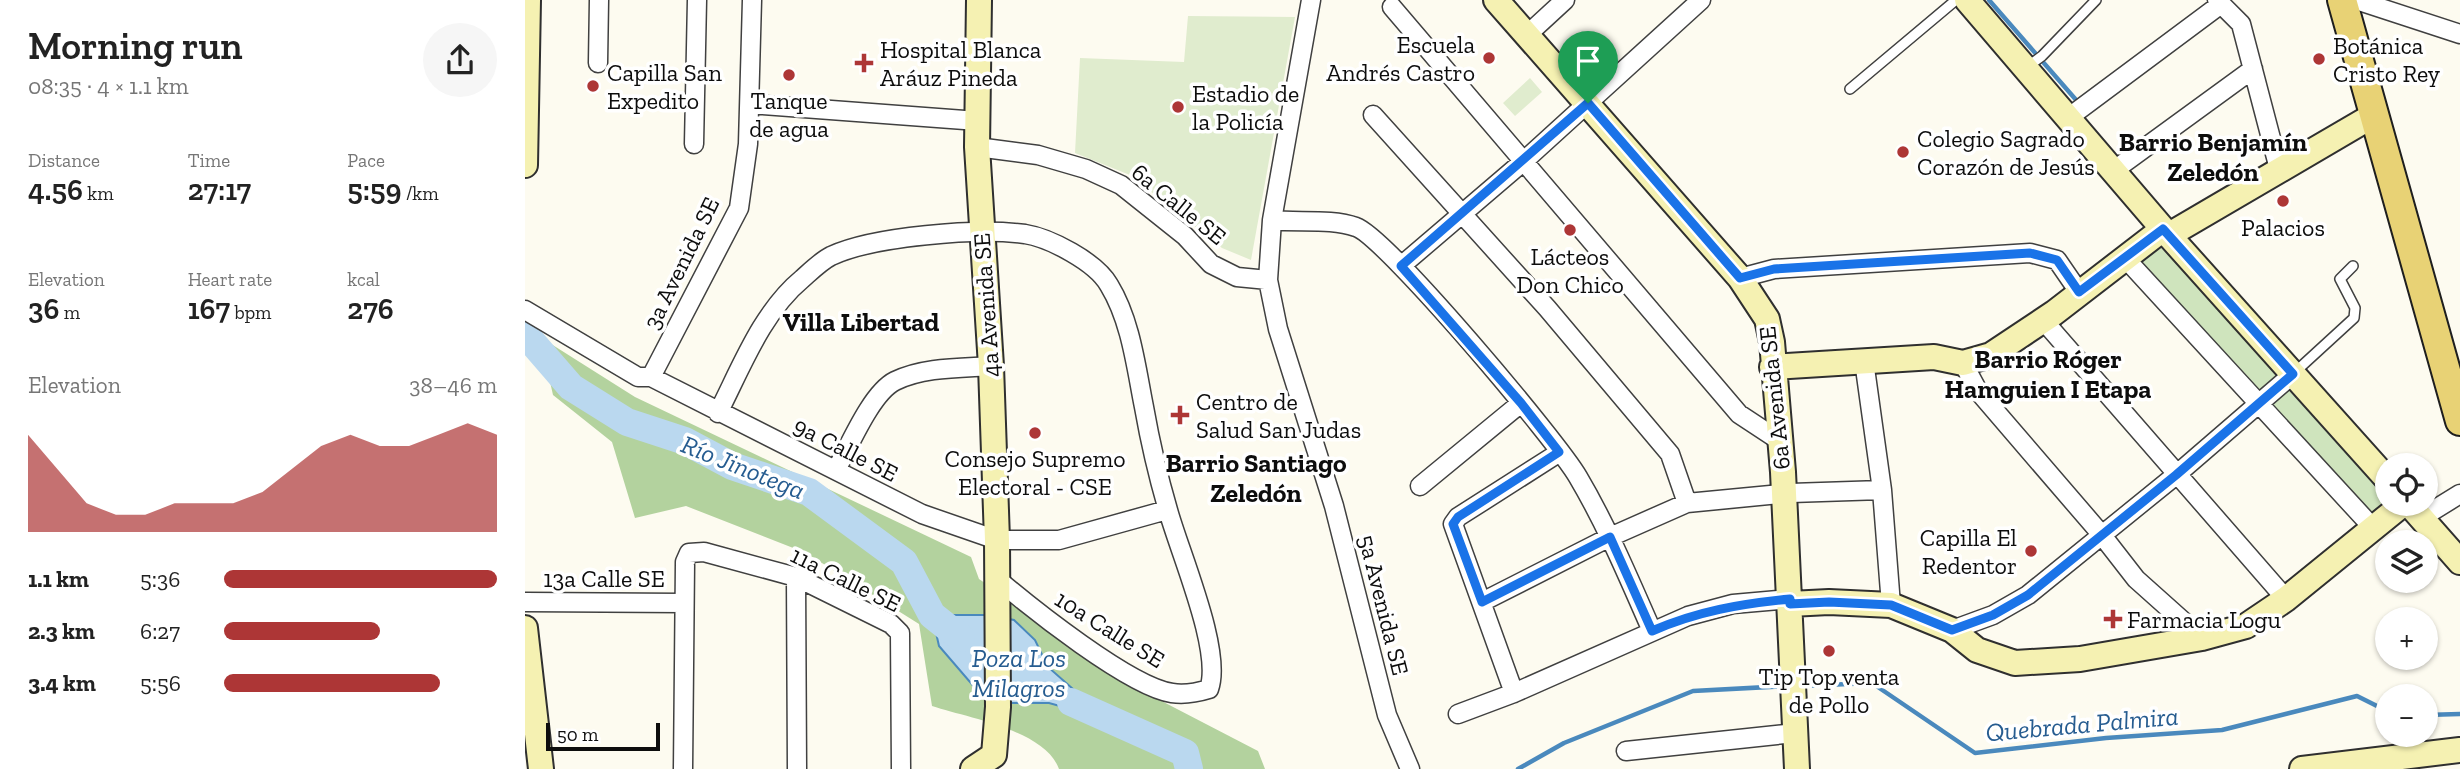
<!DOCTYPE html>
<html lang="en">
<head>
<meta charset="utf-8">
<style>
  body { margin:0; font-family:"Zilla Slab",serif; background:#f6f6f6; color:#222; height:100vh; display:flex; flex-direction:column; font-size:26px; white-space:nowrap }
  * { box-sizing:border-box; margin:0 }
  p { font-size:23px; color:#767676 }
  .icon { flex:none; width:38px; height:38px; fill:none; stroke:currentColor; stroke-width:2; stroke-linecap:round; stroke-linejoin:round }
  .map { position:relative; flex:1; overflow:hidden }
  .side { display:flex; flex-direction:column; background:#fff; width:525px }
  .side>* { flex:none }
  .controls { position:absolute; left:1850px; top:453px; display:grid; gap:14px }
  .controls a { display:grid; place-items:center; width:63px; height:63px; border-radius:50%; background:#fff; box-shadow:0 2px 5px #0004; font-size:35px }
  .scale { position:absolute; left:21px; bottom:18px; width:114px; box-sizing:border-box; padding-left:7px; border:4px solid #0d0d0d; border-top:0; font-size:19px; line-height:24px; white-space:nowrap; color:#0d0d0d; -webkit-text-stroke:5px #fff; paint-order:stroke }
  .pin { position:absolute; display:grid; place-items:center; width:60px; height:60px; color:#fff; margin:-72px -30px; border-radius:50% 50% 50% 0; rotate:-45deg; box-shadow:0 0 7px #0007 }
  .pin .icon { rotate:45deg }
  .round { display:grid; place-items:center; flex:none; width:74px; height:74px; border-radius:37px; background:#f6f6f6 }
  .overview { display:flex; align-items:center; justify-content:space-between; height:119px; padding:0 28px }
  h1 { font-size:38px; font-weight:600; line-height:52px }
  .figures { display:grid; grid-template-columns:repeat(3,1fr); gap:10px; height:119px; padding:7px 28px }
  .figures div { display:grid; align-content:center }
  .figures b { font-size:30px; font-weight:600 }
  .figures small { font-size:19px; font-weight:400 }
  .figures p { font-size:19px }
  .chart { height:196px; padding:14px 28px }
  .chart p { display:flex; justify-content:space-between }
  .chart svg { width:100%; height:126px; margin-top:7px; fill:#ad3636; opacity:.7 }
  ul { padding:0 28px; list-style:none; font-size:23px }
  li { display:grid; grid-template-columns:112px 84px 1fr; align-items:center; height:52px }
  li i { height:18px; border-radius:9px; background:#ad3636 }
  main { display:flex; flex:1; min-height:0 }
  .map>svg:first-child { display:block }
</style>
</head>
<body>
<main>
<section class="side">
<div class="overview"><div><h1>Morning run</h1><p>08:35 · 4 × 1.1 km</p></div><a class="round"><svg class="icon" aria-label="share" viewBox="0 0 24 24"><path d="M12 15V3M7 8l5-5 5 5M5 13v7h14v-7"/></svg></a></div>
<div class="figures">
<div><p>Distance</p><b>4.56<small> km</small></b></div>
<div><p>Time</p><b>27:17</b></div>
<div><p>Pace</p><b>5:59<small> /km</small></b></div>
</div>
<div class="figures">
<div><p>Elevation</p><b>36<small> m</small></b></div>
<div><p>Heart rate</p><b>167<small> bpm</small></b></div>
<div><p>kcal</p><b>276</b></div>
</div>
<div class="chart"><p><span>Elevation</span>38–46 m</p>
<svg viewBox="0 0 160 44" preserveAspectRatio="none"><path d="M0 44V10L10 22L20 34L30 38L40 38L50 34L60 34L70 34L80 30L90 22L100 14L110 10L120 14L130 14L140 10L150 6L160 10V44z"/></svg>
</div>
<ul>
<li><b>1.1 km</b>5:36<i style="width:100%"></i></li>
<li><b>2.3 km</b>6:27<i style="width:57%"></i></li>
<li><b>3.4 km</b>5:56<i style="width:79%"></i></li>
</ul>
</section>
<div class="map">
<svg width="1935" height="769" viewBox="0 0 1935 769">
  <rect width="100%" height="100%" fill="#fdfbf0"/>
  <path fill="#cfe4bd" d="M1638 232 1761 377 1730 403 1603 258Z
    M1764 380 1862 495V504L1843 531 1733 406Z"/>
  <path fill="#b3d29e" d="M15 337 110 397 446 557 454 579 625 695 733 751 740 769H534C520 730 443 718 407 706L394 624 281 553 161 506 110 518 87 442 28 395Z"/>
  <path fill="#e0ecce" d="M663 16 770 17 726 260 697 248 605 175 550 153 555 58 659 62Z
    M1005 78 1017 92 990 116 978 103Z"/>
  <path fill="#bad8ef" stroke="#4a89bd" stroke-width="2" d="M407 615H463L489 620 510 640 523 667 582 719 524 703H463L414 646Z"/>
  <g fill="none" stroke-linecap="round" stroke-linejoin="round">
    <path stroke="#4a89bd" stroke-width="4.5" d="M1464 0 1552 101
      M1277 686 1347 683 1450 753 1581 738 1697 730 1832 696 1862 711
      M1900 715 1935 714
      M993 769 1039 743 1168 691 1262 686"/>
    <path stroke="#bad8ef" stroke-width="28" d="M0 334 46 387 102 422 160 441 207 466 284 492 379 562 407 615 436 638
      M546 702 660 753 664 769"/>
    <defs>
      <path id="lane" d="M1502 67 1517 56 1571 0
        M1325 89 1431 0
        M1769 373 1829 318 1830 308 1815 279 1828 266"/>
      <path id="street" d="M786 0 747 220 743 280 753 329 809 506 862 715 885 769
        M1692 0 1716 24 1754 169
        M1831 0 1935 34
        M867 7 1214 414 1255 441
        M1002 35 1040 0
        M73 63 74 0
        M225 104 453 121
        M848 115 1022 308 1145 454 1162 503
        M1543 118 1696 4
        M169 144 172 0
        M452 147 513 155 561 169 596 185 660 236 686 264 712 277 743 280
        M1588 171 1728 69
        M747 220C773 223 806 218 831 227 861 237 1033 442 1053 477 1082 526 1104 579 1127 631
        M1600 258 1849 529
        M876 266 1000 160 1176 0
        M1215 278 1249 269 1505 253 1532 260 1554 292
        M0 310 113 377H126L397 514 472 540H534L642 510
        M1518 320 1761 599
        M1339 361 1357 490 1366 605
        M1438 363 1453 391 1576 534 1611 579 1677 638
        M126 377 214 208 223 144 227 0
        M193 413C216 368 237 312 277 279 286 271 296 261 306 256 349 236 452 228 500 234 525 238 571 262 584 285 606 321 611 367 619 407 625 441 633 476 643 510 654 551 698 651 684 689 671 693 660 695 647 693 605 687 505 607 471 578
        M311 470C324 447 346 393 370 381 398 367 436 368 466 366
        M895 486 996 403
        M1896 518 1935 494
        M271 577 272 769
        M0 602 158 603
        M957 602 1085 537 1162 503 1266 493 1357 490
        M1427 630 1468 615 1503 595 1651 475 1768 374
        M989 693 928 524 933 517 1035 452
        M933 714 989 693 1163 616 1208 604 1265 599
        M1101 751 1270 733
        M158 769 160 562 164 553 179 552 271 577 366 624 375 633 376 769"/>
      <path id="secondary" d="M454 0 452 147 466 366 472 540 473 707 469 755
        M971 0 1215 278 1242 319 1247 342 1258 472 1272 769
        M1442 0 1638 229 1862 479
        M0 165 3 0
        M1644 235 1849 115
        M1247 367 1409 357 1438 363 1466 355 1529 313 1638 229
        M1884 504 1935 562
        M1265 604 1304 602 1366 605 1427 630 1452 650 1490 663 1555 659 1677 638 1721 626 1761 599 1878 504
        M0 628 16 769
        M448 769 469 755
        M1777 769 1935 750"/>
      <path id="primary" d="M1817 0 1935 421"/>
    </defs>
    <use href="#lane" stroke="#404040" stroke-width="12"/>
    <use href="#street" stroke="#404040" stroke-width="21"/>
    <use href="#secondary" stroke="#2f2f2f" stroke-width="28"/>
    <use href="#primary" stroke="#1e1e1e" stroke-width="32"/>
    <use href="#lane" stroke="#fff" stroke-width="9"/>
    <use href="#street" stroke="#fff" stroke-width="18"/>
    <use href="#secondary" stroke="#f5f1b2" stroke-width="24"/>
    <use href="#primary" stroke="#e8d275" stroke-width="28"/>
  </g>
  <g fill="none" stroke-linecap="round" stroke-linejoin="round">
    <defs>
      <path id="route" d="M1063 103 1215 278 1249 269 1505 253 1532 260 1554 292 1638 229 1768 374 1651 475 1503 595 1468 615 1427 630 1366 605 1304 602 1265 604V599C1215 604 1173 611 1127 631L1085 537 957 602 928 524 933 517 1034 452 996 403 876 266Z"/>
    </defs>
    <use href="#route" stroke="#fff" stroke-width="14"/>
    <use href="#route" stroke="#1a73e8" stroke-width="9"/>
  </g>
  <g fill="#ad3636" stroke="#fff" stroke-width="2.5">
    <circle cx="964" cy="58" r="7"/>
    <circle cx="1794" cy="59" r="7"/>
    <path d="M335.5 52.5h7v7h7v7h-7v7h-7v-7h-7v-7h7z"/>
    <circle cx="264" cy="75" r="7"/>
    <circle cx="68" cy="86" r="7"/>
    <circle cx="653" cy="107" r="7"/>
    <circle cx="1378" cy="152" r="7"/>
    <circle cx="1758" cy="201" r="7"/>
    <circle cx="1045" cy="230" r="7"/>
    <path d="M651.5 404.5h7v7h7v7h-7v7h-7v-7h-7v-7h7z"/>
    <circle cx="510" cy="433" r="7"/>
    <circle cx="1506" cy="551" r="7"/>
    <path d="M1584.5 608.5h7v7h7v7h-7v7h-7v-7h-7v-7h7z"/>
    <circle cx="1304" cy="651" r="7"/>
  </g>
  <g text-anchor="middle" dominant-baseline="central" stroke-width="7" stroke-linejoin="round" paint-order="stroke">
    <g font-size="24" fill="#0d0d0d" stroke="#fff" text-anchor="start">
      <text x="950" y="44" text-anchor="end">Escuela<tspan x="950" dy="28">Andrés Castro</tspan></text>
      <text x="1808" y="45">Botánica<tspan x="1808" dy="28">Cristo Rey</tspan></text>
      <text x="355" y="49">Hospital Blanca<tspan x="355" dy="28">Aráuz Pineda</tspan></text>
      <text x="82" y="72">Capilla San<tspan x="82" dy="28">Expedito</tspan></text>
      <text x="667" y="93">Estadio de<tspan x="667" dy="28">la Policía</tspan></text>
      <text x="264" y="100" text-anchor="middle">Tanque<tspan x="264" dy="28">de agua</tspan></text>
      <text x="1392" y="138">Colegio Sagrado<tspan x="1392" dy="28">Corazón de Jesús</tspan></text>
      <text x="1758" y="227" text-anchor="middle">Palacios</text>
      <text x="1045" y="256" text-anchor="middle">Lácteos<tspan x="1045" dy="28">Don Chico</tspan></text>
      <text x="671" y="401">Centro de<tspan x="671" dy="28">Salud San Judas</tspan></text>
      <text x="510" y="458" text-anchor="middle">Consejo Supremo<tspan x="510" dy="28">Electoral - CSE</tspan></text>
      <text x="1492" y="537" text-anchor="end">Capilla El<tspan x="1492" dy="28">Redentor</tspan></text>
      <text x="1602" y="619">Farmacia Logu</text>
      <text x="1304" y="676" text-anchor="middle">Tip Top venta<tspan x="1304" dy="28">de Pollo</tspan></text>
    </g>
    <g font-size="24" fill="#0d0d0d" stroke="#fff">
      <text transform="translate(654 204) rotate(39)">6a Calle SE</text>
      <text transform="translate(156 263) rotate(-64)">3a Avenida SE</text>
      <text transform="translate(461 305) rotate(-94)">4a Avenida SE</text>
      <text transform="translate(1249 398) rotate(-96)">6a Avenida SE</text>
      <text transform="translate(321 449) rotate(27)">9a Calle SE</text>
      <text x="79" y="578">13a Calle SE</text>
      <text transform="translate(321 579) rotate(26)">11a Calle SE</text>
      <text transform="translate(859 605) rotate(76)">5a Avenida SE</text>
      <text transform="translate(585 629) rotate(32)">10a Calle SE</text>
    </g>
    <g font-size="26" font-weight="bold" fill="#0d0d0d" stroke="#fff">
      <text x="1688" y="142">Barrio Benjamín<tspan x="1688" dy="30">Zeledón</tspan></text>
      <text x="336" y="322">Villa Libertad</text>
      <text x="1523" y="359">Barrio Róger<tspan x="1523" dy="30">Hamguien I Etapa</tspan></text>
      <text x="731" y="463">Barrio Santiago<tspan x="731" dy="30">Zeledón</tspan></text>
    </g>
    <g font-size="26" font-style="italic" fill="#265c90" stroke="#fff">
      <text transform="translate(218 467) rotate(22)">Río Jinotega</text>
      <text x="494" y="658">Poza Los<tspan x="494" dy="30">Milagros</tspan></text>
      <text transform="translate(1557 724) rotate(-5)">Quebrada Palmira</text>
    </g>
  </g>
</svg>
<div class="controls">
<a><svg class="icon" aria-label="locate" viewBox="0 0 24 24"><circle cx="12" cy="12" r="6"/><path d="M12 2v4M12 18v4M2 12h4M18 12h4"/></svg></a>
<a><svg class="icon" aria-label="layers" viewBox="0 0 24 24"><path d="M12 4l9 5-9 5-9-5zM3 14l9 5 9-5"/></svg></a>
<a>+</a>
<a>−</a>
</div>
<div class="scale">50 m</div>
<div class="pin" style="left:1063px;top:103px;background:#1e9e55"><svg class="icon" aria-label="arrive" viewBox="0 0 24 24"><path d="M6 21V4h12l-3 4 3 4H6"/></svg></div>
</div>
</main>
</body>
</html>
